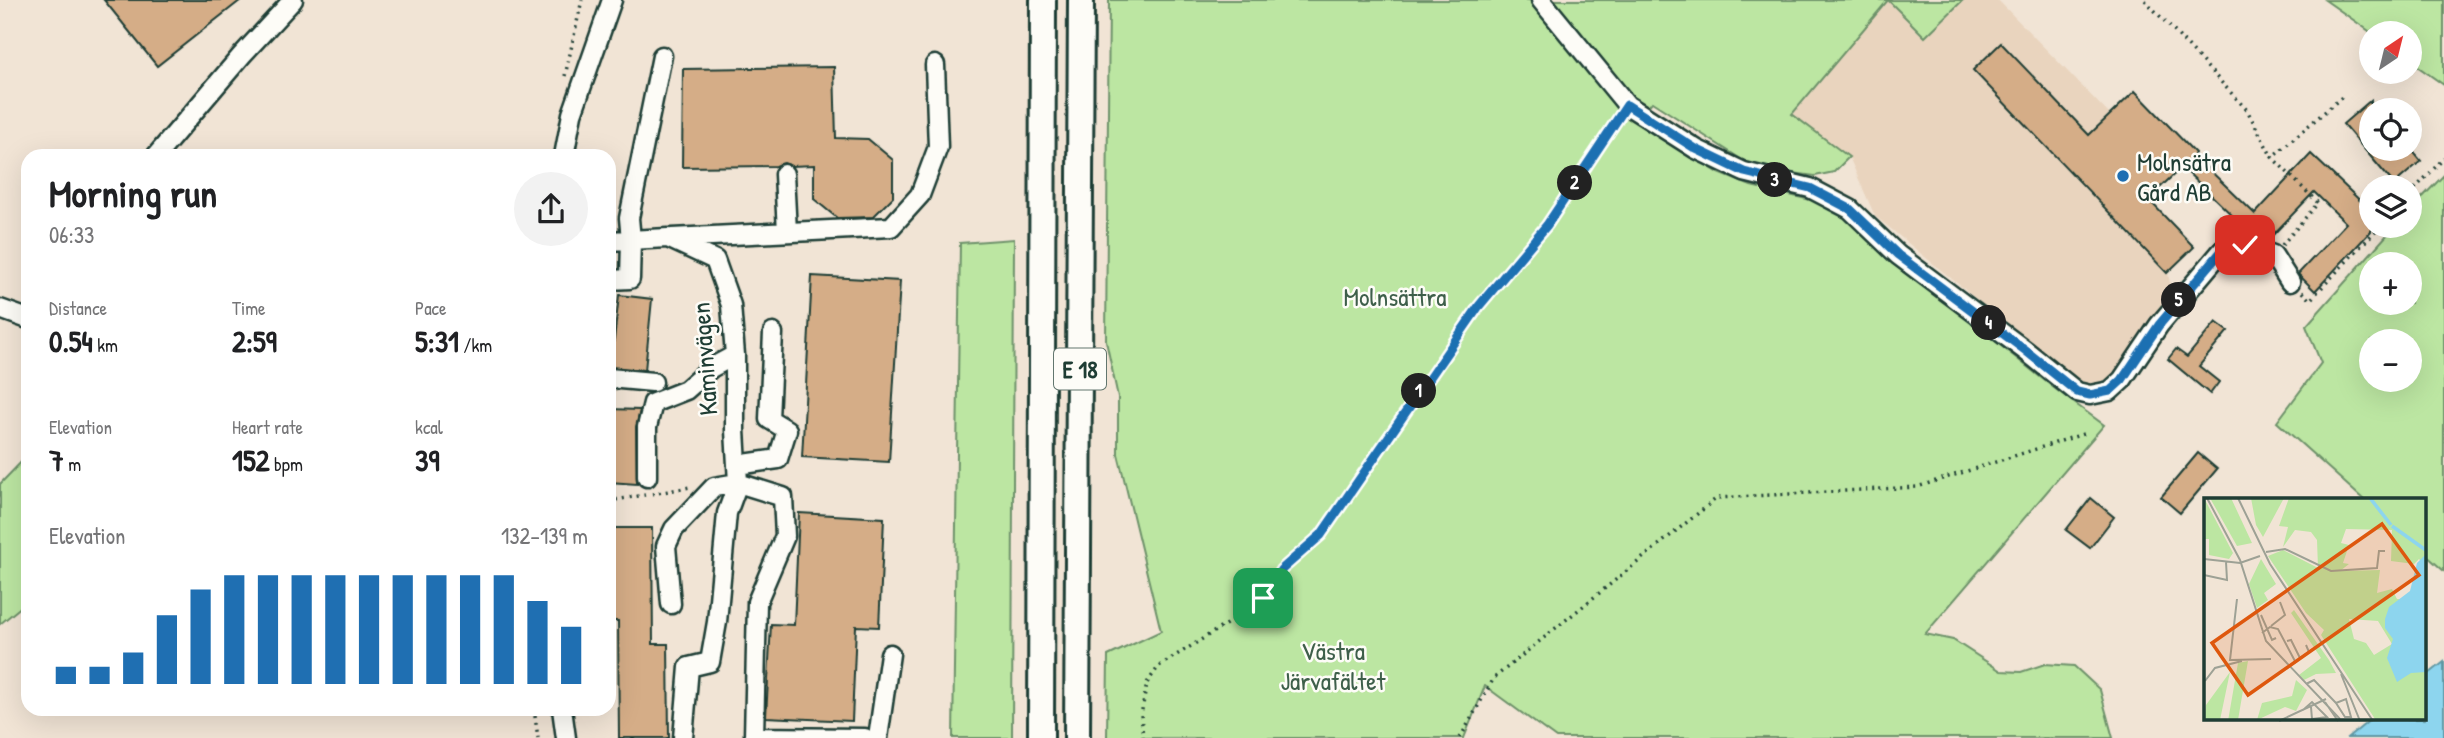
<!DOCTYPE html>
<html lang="en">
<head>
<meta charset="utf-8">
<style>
  body { margin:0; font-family:"Patrick Hand",sans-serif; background:#f2f2f2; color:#202124; height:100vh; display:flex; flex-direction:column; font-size:26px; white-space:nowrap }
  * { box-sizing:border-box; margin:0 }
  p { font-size:23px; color:#757577 }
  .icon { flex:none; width:38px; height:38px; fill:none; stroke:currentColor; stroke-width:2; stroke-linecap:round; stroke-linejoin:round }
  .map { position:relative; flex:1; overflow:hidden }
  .panel { position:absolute; left:21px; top:149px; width:595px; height:567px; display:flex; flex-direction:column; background:#fff; border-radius:21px; box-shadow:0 7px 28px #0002 }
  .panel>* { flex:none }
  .needle { width:46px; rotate:35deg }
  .tools { position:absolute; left:2359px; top:21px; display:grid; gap:14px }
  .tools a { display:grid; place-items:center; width:63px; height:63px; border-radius:50%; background:#fff; box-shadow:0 7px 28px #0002; font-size:35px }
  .pin { position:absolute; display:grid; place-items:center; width:60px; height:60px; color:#fff; margin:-30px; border-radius:14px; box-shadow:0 4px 10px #0006 }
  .km { position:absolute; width:35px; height:35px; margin:-18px; border-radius:50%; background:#222; color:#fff; font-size:19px; line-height:35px; text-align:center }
  .round { display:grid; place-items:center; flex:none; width:74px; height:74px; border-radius:37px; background:#f2f2f2 }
  .summary { display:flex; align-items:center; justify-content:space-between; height:119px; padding:0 28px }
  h1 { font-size:38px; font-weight:700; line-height:52px }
  .figures { display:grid; grid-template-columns:repeat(3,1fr); gap:10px; height:119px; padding:7px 28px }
  .figures div { display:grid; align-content:center }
  .figures b { font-size:30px; font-weight:700 }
  .figures small { font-size:19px; font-weight:400 }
  .figures p { font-size:19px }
  .chart { height:196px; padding:14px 28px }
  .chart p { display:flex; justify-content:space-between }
  .chart svg { width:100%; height:126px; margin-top:7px; stroke:#1f6fb2; stroke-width:6 }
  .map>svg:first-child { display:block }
</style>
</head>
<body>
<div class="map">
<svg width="2444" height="738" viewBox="0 0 2444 738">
  <rect width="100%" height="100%" fill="#f1e4d5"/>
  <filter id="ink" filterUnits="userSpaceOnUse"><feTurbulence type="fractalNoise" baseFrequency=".0143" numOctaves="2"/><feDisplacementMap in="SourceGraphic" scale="14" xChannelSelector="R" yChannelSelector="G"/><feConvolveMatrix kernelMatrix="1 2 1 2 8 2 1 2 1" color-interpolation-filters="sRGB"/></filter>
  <g filter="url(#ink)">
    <path fill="#e9d4be" d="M1888 0 1925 36 1963 0H1998L2110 115 2135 91 2195 153 2148 199 2194 247 2168 272 2171 290 2110 382 2080 384 1875 216 1849 157 1792 115Z"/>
    <path fill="#bce6a2" stroke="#6e926b" stroke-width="2" fill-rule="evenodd" d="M1109 0H1963L1925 37 1888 0 1792 114 1849 157 1834 172 1815 176 1755 168 1652 102 1637 121 1719 173 1751 186 1815 201 1843 213 1897 263 2054 388 2104 425 1925 634 1953 640 2001 671 2021 672 2045 664 2074 666 2100 690 2113 738H1556L1485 686 1464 738H1107L1108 656 1161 631 1118 454V397L1106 341Z
      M2325 0H2444V85L2410 61V33H2372Z
      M2444 175V571L2425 554V500H2364L2277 422 2321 363 2306 326 2395 226H2410V210ZM2371 264H2410V303H2371ZM2371 341H2410V380H2371Z
      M1014 239 1012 738H953L960 243Z
      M28 455V601L0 624V484Z"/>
    <path fill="#8dd5ee" stroke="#6198a4" stroke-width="2" d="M2444 662V738H2348L2371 719H2425V677Z"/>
    <path fill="#d5ad87" stroke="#1f3d34" stroke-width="2" d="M104 0H241L157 66Z
      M2001 43 2089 135 2135 91 2195 153 2194 155 2255 214 2311 154 2371 211V231L2315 291 2298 274 2346 223 2314 192 2267 241 2262 239 2241 219 2239 222 2182 167 2148 199 2194 247 2167 273 1973 70Z
      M834 67 836 138 868 139 893 160V197L873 217 837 218 814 199V165L791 166 784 163 776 166 682 167 683 69Z
      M2371 100V149H2411L2421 161 2394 184 2343 124Z
      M812 276 900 281 889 462 802 457Z
      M619 295 652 299 645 370 611 367Z
      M2216 322 2228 331 2199 366 2219 382 2210 394 2168 359 2176 349 2187 357Z
      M609 409 640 410 636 427 637 484 609 482Z
      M2198 453 2217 469 2180 513 2161 497Z
      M2091 498 2114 517 2090 548 2066 530Z
      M799 513 884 518 879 627 856 626 852 721 766 717 771 624 794 625Z
      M609 528H652L653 644H668L669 738H619L618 621H609Z"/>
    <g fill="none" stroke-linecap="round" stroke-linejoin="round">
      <defs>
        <path id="minor" d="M1541 0 1627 105 1696 149 1744 172 1810 188 1850 209 1898 255 2026 351 2077 392 2090 395 2110 391 2122 380 2159 325 2226 246 2245 245 2273 255 2290 282
          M156 156 242 55 293 0
          M564 156 572 114 612 0
          M784 174 787 232
          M672 238 891 227 920 195 938 147 935 65
          M609 241 668 238 715 260 731 305 735 355V430L738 483 727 513 717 622 710 662 689 667 683 738
          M609 280 630 279 631 240 629 218 662 56
          M0 309 28 319
          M609 378 653 382
          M737 465 778 459 787 430 769 419 773 333
          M647 477V427L653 403 686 390 711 368 735 355
          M671 604 666 546 674 529 714 487 738 483 783 497 785 536 757 602 754 737 865 738
          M562 709 566 738
          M878 738 890 654"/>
        <path id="highway" d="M1041 738 1043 0
          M1077 738 1081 0"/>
      </defs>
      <use href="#minor" stroke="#1f3d34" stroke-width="23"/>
      <use href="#highway" stroke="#1f3d34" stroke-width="30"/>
      <path stroke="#1f3d34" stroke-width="3.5" stroke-dasharray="2 5" stroke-linecap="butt" d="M2145 0 2247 110 2272 157
        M565 76 582 0
        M2410 194 2444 158
        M2282 245 2318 203 2272 157 2342 97
        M2302 292 2310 300 2380 226
        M652 494 690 487
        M609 501 645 495
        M534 709 538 738
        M1143 738 1141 715 1147 683 1159 666 1236 618 1263 598 1281 570 1320 535 1479 306 1547 225 1618 118
        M1460 738 1494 678 1717 498 1917 487 2083 434"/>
      <use href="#minor" stroke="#fdfcf7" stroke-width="18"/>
      <use href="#highway" stroke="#fdfcf7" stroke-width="24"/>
    </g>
  </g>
  <g fill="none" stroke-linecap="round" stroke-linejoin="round" filter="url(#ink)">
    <defs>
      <path id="route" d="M1263 598 1281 570 1321 535 1479 306 1547 225 1627 105 1696 149 1744 172 1810 188 1850 209 1898 255 2026 351 2077 392 2090 395 2110 391 2122 380 2159 325 2226 246 2245 245"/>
    </defs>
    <use href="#route" stroke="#fff" stroke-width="14"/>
    <use href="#route" stroke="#1f6fb2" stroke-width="9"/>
  </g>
  <circle fill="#1f6fb2" stroke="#fdfcf7" stroke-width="2.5" cx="2123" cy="176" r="7"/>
  <g text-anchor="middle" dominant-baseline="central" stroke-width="5" stroke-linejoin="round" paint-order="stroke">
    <rect fill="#fdfcf7" stroke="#62766e" stroke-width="2" x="1054" y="348.5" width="52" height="41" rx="5"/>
    <g font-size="24" font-weight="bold" fill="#1f3d34">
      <text x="1080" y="369">E 18</text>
    </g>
    <g font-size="26" fill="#1f3d34" stroke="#fdfcf7" text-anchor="start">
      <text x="2137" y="161">Molnsätra<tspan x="2137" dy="30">Gård AB</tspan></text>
    </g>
    <g font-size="26" fill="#3e5f4a" stroke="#fdfcf7">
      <text x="1395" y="296">Molnsättra</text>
      <text x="1333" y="650">Västra<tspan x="1333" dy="30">Järvafältet</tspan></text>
    </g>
    <g font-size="26" fill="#1f3d34" stroke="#fdfcf7">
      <text transform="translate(704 359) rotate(-94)">Kaminvägen</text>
    </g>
  </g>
  <g transform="translate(2204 498)">
    <rect width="222" height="222" fill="#f1e4d5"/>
    <path d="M0 0 29 55 25 61 5 57V41H0ZM6 0H27L48 45 33 48ZM47 0H80L59 39 52 27ZM85 0H222V222L171 221 117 137 120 132 102 115 64 58 79 52 114 70 113 42 107 34 91 32 79 49 84 29 75 28ZM142 31 188 32 187 63 210 66 215 61 220 67 208 102 193 101 188 91 173 95 176 72 136 73 145 66 139 65 145 47 137 45ZM145 121 174 123 188 146 170 157 162 145 150 141ZM57 61 72 86 60 95 64 102 53 110 45 86ZM90 112 125 162 132 175 112 176 100 182 95 177 117 160 87 115ZM44 163 34 222 24 223 34 165ZM26 174 16 222H0L2 207ZM92 182 103 192 92 213 81 209 53 222 58 205 88 198Z" fill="#bce6a2" fill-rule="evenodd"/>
    <path d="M222 56V174L207 175 193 184 183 160 189 141 181 130V121L185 109 206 93 213 65Z" fill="#8dd5ee"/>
    <path fill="none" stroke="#8dd5ee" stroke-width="3.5" d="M166 0 187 27M188 28 223 53"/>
    <path fill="none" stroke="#9da195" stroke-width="2" d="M3 0 36 62 62 143 136 221M34 0 66 66 169 223M62 54 81 51 127 73 173 70 175 53H181M0 61 36 65 56 58M0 77 23 82 22 64M33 101 26 162 67 161M57 117 68 142 72 140M67 128 81 117 76 104M58 135 66 129 74 131 92 165M83 143 87 142 96 160 105 154 102 147M137 176 156 223M1 183 11 170 38 163M102 186 110 182 132 205 142 201 147 219H141L132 205M121 204 134 223M99 212 108 204 123 219 108 221 107 209M75 223 122 201"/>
    <path fill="#de580e" fill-opacity="0.15" stroke="#de580e" stroke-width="3.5" d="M178 26 215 77 44 197 8 145Z"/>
    <rect width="222" height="222" fill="none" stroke="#1f3d34" stroke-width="3.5"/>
  </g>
</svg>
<div class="tools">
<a><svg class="needle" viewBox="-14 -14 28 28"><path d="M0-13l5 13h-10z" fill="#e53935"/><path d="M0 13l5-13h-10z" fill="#757577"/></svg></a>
<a><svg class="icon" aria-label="locate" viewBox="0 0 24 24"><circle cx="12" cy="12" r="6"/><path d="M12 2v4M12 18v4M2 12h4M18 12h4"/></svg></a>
<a><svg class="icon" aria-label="layers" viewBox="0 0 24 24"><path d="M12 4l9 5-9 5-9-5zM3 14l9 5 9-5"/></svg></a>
<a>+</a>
<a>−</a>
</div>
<div class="pin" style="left:1263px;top:598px;background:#1e9e55"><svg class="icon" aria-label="arrive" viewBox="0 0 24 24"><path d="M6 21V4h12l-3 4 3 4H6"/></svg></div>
<div class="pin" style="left:2245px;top:245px;background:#d93025"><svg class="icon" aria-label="check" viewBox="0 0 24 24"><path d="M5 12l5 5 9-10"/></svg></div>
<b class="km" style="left:1419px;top:391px">1</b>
<b class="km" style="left:1575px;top:183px">2</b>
<b class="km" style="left:1775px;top:180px">3</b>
<b class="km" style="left:1989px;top:323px">4</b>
<b class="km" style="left:2179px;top:300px">5</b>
<section class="panel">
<div class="summary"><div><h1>Morning run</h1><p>06:33</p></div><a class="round"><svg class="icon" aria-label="share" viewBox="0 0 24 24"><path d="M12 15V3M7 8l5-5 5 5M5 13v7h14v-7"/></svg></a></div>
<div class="figures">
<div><p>Distance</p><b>0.54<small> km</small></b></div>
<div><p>Time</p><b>2:59</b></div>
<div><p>Pace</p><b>5:31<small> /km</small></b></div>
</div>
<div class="figures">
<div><p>Elevation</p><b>7<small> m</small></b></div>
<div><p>Heart rate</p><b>152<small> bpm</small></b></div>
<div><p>kcal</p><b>39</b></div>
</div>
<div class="chart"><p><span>Elevation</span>132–139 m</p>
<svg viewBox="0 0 160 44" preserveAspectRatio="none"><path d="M5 44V38M15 44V38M25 44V33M35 44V20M45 44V11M55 44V6M65 44V6M75 44V6M85 44V6M95 44V6M105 44V6M115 44V6M125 44V6M135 44V6M145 44V15M155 44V24"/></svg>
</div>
</section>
</div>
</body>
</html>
